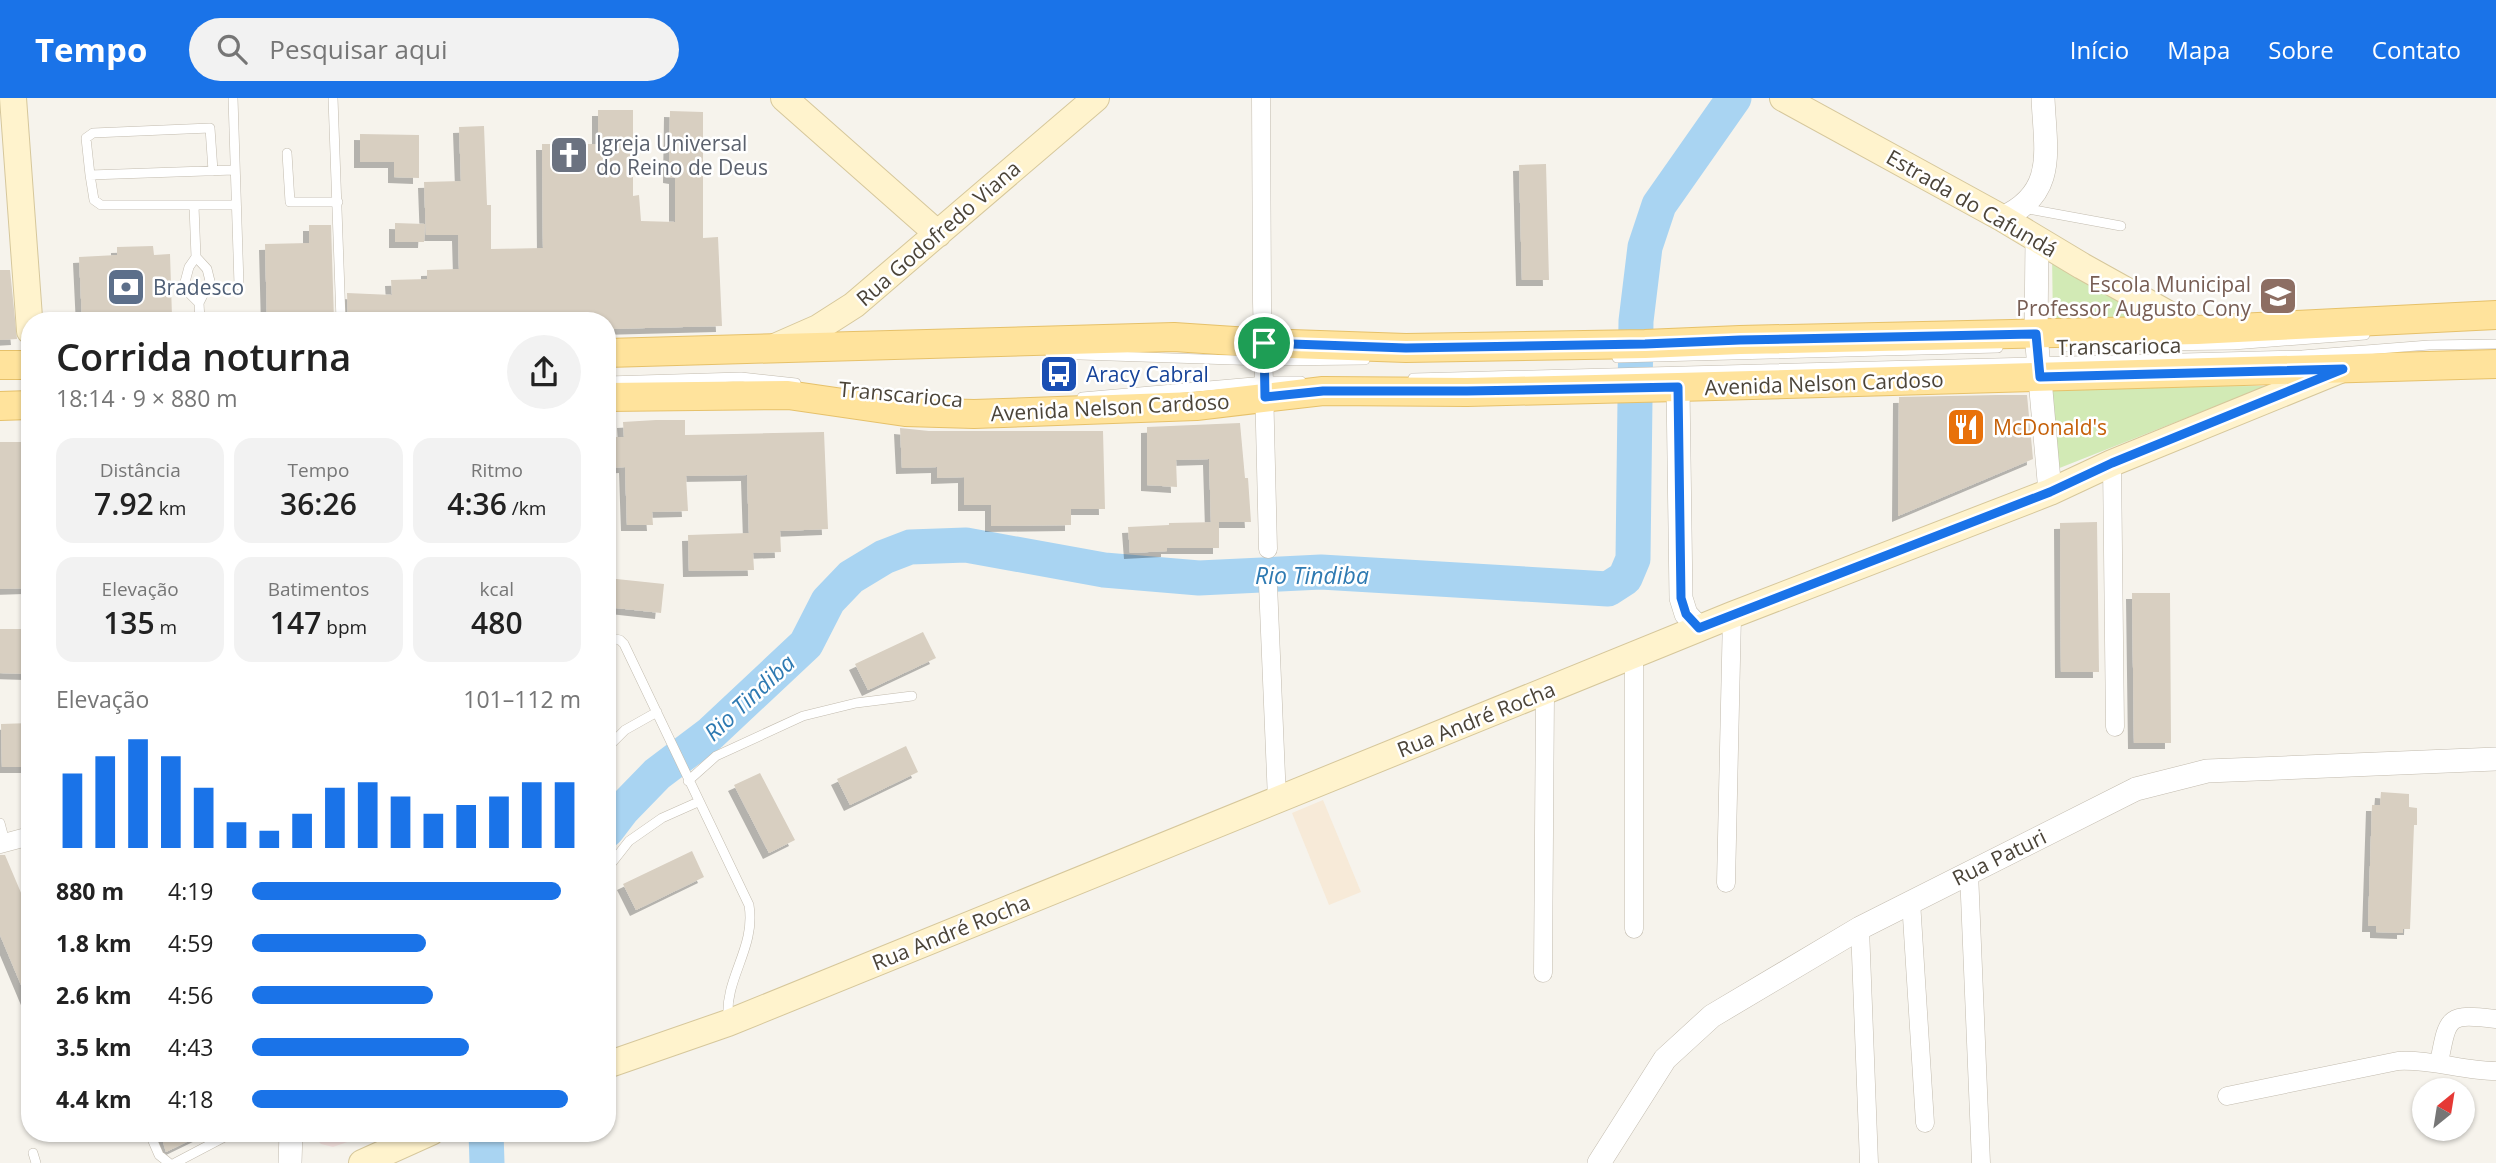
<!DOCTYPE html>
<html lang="pt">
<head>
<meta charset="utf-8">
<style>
  body { margin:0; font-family:"Open Sans",sans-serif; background:#f2f2f2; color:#222; height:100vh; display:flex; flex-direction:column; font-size:26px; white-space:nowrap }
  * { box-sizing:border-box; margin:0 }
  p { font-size:23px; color:#767676 }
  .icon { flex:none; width:38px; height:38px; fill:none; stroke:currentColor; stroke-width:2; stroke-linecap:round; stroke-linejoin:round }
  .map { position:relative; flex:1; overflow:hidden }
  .panel { position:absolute; left:21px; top:214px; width:595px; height:830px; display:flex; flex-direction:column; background:#fff; border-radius:28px; box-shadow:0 2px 5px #0004 }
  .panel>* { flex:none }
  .needle { width:46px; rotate:30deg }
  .fabs { position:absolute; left:2412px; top:980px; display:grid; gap:14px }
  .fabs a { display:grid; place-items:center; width:63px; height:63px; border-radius:50%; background:#fff; box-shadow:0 2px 5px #0004; font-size:35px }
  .pin { position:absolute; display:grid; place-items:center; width:60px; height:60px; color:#fff; margin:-30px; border:4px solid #fff; border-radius:50%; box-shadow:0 2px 7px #0007 }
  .round { display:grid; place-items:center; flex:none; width:74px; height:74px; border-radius:37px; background:#f2f2f2 }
  .overview { display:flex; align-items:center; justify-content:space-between; height:119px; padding:0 35px }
  h1 { font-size:38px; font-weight:600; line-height:52px }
  .stats { display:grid; grid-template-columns:repeat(3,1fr); gap:10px; height:119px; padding:7px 35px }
  .stats div { display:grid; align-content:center; border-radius:18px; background:#f2f2f2; text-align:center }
  .stats b { font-size:30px; font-weight:600 }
  .stats small { font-size:19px; font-weight:400 }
  .stats p { font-size:19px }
  .chart { height:196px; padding:14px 35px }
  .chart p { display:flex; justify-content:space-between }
  .chart svg { width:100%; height:126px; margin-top:7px; stroke:#1a73e8; stroke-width:6 }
  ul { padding:0 35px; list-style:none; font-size:23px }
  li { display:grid; grid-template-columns:112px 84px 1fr; align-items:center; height:52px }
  li i { height:18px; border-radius:9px; background:#1a73e8 }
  header { display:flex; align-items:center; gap:42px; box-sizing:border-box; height:98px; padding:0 35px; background:#1a73e8; color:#fff }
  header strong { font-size:33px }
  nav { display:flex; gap:38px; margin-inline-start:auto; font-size:24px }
  .search { width:490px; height:63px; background:#f2f2f2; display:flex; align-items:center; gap:18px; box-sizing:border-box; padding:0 24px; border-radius:38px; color:#767676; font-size:26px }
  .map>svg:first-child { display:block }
</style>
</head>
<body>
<header>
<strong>Tempo</strong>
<div class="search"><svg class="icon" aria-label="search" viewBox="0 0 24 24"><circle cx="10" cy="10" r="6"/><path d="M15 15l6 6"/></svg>Pesquisar aqui</div>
<nav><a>Início</a><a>Mapa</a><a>Sobre</a><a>Contato</a></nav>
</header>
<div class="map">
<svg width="2496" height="1065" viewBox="0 0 2496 1065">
  <defs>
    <filter id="shadow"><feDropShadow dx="-6" dy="6" stdDeviation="0" flood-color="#0004"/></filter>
  </defs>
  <rect width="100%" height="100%" fill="#f6f3ec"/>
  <path fill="#f7ead8" d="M1323 702 1361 794 1329 807 1292 715Z"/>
  <path fill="#f6e3e0" d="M309 1034H376L333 1049 321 1046Z"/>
  <path fill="#d2eab5" d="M2052 156 2174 225 2053 227Z
    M2267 288 2057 371 2049 289Z"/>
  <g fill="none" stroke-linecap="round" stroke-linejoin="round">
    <path stroke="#a9d4f2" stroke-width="35" d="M607 732 623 711 657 676 710 636 806 546 828 503 851 479 884 459 910 449 966 447 1104 472 1199 480 1321 474 1608 491 1625 480 1633 461 1636 223 1645 149 1659 107 1734 0
      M486 1034 487 1065"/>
  </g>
  <path fill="#d8cfc1" filter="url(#shadow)" d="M598 12H633V98L639 97 641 123 675 124V80L669 79 670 13 703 14V140L718 139 722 228 607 231V222H348L347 195 392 197 391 182 427 181V172L459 171 458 137H426L424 84 461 83 459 29 484 28 487 107H491V151L543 150 542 46H598Z
    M360 36 419 37V80L394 79V64H360Z
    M1546 66 1549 182H1522L1519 67Z
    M395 125 425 126 424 144H395Z
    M309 127H331L334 222H267L265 146 309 145Z
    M153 148 154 157 170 156 172 219 82 222 79 159 117 157V149Z
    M0 172H10L17 241 0 242Z
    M1998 297H2027L2033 361 1898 418 1899 299Z
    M656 322H685V337L824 334 828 431 780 433 781 454 753 455 754 472 689 473 688 437 749 435 747 377 686 378 688 413 652 414 653 427H627L625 369 607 370V339H624L623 324Z
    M1240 325 1245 380H1248L1251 424H1211L1209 361 1176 362 1177 389 1147 387V329Z
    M900 330 929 333H1103L1105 411H1071V427L991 428V407H964V379L937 380V369L902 370Z
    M0 344H30V490L0 491Z
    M1219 424V450H1167V453L1130 455 1128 429 1169 427V425Z
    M2097 424 2099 574H2061L2060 425Z
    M607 480 664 486 661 515 607 509Z
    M2132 495H2170L2171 645H2134Z
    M0 531H30V576L0 575Z
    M923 534 936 560 868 592 855 566Z
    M30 625V669H2L1 626Z
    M906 648 918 674 850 707 837 681Z
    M760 675 795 742 769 755 734 687Z
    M2381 694 2409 696V709L2417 710V727H2414L2410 831H2403V835L2376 834V828H2368L2372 707H2380Z
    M692 753 704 779 636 812 623 786Z
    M0 757H5L30 816 29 906 0 837Z
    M160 1034H207L166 1054Z"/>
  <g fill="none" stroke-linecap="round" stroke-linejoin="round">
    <defs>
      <path id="service" d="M233 0 239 187
        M333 0 341 222
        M287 55 290 104H338
        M213 73 210 30 93 35 86 40 90 77 234 72
        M90 77 94 102 101 107H236
        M194 108 196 159 189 169 185 184 187 193 199 205
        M2023 110 2121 128
        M196 159 207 171 210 183 199 205 200 222
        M2065 249 2233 247 2365 237
        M1050 256 1264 263 1365 262
        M1617 260 1998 250
        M1413 280 2302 257 2429 247 2496 246
        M607 283 741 279 796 285
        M848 292 949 302
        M1082 299 1265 283H1301
        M607 539 620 542 624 546 749 807C756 850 725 879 728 920
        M607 650 625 632 657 614
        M688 683 716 658 803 618 856 605 912 598
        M0 725 5 744
        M607 771 629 743 662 720 698 704
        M149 1034 159 1057 169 1065
        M33 1055 36 1065
        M175 1065 232 1035"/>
      <path id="minor" d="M1261 0 1262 204 1268 451
        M2112 365 2115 629
        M1268 486 1277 702
        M1634 557V831
        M0 746 30 738
        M1969 774 1981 1065
        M1726 785 1732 517
        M1911 803 1925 1025
        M1860 830 1869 1065
        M1543 875 1545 594
        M2439 965C2448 918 2447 915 2496 921
        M2227 998 2398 963C2432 961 2463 973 2496 973"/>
      <path id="tertiary" d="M2002 120C2058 95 2045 51 2043 0
        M2037 142 2036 236 2050 394
        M1678 289 1681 500 1686 516 1699 530
        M290 1065 291 1034
        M1599 1065 1665 961 1712 918 1860 830 2136 691 2207 673 2496 661"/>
      <path id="secondary" d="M13 0 30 233
        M784 0 938 136
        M1783 0 2002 120 2082 168 2197 232
        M777 248 818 230 854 207 1096 0
        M607 967 728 925 1732 517 2050 394 2112 365 2340 272
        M362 1065 431 1034"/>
      <path id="primary" d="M607 255 1174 239 1264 245 1406 250 1645 246 1740 242 2197 232 2496 217
        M0 267H30
        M607 299 788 297 905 314 974 316 1196 308 1323 293 1467 294 1678 289 2496 266
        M0 308 30 307"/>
    </defs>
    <use href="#service" stroke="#c2bbae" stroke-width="10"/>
    <use href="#minor" stroke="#c2bbae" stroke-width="19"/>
    <use href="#tertiary" stroke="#c2bbae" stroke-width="24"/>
    <use href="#secondary" stroke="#d6c79b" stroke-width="28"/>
    <use href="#primary" stroke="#e6c16a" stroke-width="30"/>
    <use href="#service" stroke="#fff" stroke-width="9"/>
    <use href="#minor" stroke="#fff" stroke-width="18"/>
    <use href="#tertiary" stroke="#fff" stroke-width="23"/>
    <use href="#secondary" stroke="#fff3cd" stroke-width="26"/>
    <use href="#primary" stroke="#ffe39c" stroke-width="28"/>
  </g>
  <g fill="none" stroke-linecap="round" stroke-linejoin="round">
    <defs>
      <path id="route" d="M2036 236 2040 279 2343 271 2112 365 2050 394 1699 530 1686 516 1681 500 1678 289 1467 293H1323L1265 299 1264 245 1406 250 1645 246 1740 242Z"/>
    </defs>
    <use href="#route" stroke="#fff" stroke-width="14"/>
    <use href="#route" stroke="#1a73e8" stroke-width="9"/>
  </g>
  <defs>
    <symbol id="church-square" viewBox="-11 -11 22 22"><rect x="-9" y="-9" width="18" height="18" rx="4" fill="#6b7280" stroke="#fff"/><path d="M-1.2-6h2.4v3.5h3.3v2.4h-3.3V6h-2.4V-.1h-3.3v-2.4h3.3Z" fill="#fff"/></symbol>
    <symbol id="bank-square" viewBox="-11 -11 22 22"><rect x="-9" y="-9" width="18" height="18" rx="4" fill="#5c6f8a" stroke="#fff"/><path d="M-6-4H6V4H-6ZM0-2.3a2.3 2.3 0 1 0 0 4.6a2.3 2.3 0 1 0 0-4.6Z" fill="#fff"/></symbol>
    <symbol id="school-square" viewBox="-11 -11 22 22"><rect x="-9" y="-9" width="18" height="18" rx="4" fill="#8d6e63" stroke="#fff"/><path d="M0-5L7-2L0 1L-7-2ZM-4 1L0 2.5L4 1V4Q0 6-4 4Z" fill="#fff"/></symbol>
    <symbol id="bus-square" viewBox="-11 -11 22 22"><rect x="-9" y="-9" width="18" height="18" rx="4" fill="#1a4fb4" stroke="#fff"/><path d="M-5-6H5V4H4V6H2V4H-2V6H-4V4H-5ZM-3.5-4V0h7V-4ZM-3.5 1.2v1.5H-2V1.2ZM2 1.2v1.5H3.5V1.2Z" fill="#fff"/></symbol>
    <symbol id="restaurant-square" viewBox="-11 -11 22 22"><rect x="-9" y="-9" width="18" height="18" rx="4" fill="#e8710a" stroke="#fff"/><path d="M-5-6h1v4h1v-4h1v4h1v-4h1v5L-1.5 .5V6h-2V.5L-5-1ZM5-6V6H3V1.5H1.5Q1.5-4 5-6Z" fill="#fff"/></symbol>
  </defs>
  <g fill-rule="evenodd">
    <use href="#church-square" x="547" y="35" width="44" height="44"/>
    <use href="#bank-square" x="104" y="167" width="44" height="44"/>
    <use href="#school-square" x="2256" y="176" width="44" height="44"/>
    <use href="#bus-square" x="1037" y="254" width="44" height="44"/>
    <use href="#restaurant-square" x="1944" y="307" width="44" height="44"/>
  </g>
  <g text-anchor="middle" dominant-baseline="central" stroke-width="5" stroke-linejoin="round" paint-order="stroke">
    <g font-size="21" fill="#5b616d" stroke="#fff" text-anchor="start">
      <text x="596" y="45">Igreja Universal<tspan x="596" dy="24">do Reino de Deus</tspan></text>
    </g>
    <g font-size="21" fill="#4b4439" stroke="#fff">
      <text transform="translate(1972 105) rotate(30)">Estrada do Cafundá</text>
      <text transform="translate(938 135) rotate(-41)">Rua Godofredo Viana</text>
      <text transform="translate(2119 248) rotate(-1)">Transcarioca</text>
      <text transform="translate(1824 285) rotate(-2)">Avenida Nelson Cardoso</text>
      <text transform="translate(901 296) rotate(5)">Transcarioca</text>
      <text transform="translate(1110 309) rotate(-3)">Avenida Nelson Cardoso</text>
      <text transform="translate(1476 621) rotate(-22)">Rua André Rocha</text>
      <text transform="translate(1999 759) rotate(-26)">Rua Paturi</text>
      <text transform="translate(951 834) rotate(-22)">Rua André Rocha</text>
    </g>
    <g font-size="21" fill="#785e54" stroke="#fff" text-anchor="end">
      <text x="2251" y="186">Escola Municipal<tspan x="2251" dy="24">Professor Augusto Cony</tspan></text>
    </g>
    <g font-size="21" fill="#4e5e75" stroke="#fff" text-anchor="start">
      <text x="153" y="189">Bradesco</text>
    </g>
    <g font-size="21" fill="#164399" stroke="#fff" text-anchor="start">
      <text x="1086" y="276">Aracy Cabral</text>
    </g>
    <g font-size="21" fill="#c56008" stroke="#fff" text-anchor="start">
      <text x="1993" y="329">McDonald's</text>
    </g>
    <g font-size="23" font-style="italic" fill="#2e7ab2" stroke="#fff">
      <text x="1312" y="477">Rio Tindiba</text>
      <text transform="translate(749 599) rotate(-43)">Rio Tindiba</text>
    </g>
  </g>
</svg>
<div class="fabs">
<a><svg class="needle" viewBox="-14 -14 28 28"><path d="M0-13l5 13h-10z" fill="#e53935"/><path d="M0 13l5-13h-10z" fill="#767676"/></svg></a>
</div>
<div class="pin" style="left:1264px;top:245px;background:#1e9e55"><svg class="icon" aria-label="arrive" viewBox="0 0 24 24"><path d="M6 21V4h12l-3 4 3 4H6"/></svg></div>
<section class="panel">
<div class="overview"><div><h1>Corrida noturna</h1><p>18:14 · 9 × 880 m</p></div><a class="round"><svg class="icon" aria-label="share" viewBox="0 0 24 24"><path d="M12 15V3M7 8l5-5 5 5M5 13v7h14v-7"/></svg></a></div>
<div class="stats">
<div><p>Distância</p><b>7.92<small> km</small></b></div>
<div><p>Tempo</p><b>36:26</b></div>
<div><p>Ritmo</p><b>4:36<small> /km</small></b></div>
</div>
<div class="stats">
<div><p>Elevação</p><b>135<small> m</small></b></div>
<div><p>Batimentos</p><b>147<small> bpm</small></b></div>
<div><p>kcal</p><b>480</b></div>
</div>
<div class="chart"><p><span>Elevação</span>101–112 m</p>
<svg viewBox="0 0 160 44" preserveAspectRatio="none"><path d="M5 44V18M15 44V12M25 44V6M35 44V12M45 44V23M55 44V35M65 44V38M75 44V32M85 44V23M95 44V21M105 44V26M115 44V32M125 44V29M135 44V26M145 44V21M155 44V21"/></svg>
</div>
<ul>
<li><b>880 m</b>4:19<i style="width:94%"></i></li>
<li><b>1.8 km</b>4:59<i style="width:53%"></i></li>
<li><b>2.6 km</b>4:56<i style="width:55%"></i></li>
<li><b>3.5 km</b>4:43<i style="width:66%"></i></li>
<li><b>4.4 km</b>4:18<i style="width:96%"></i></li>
</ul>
</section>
</div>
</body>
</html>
